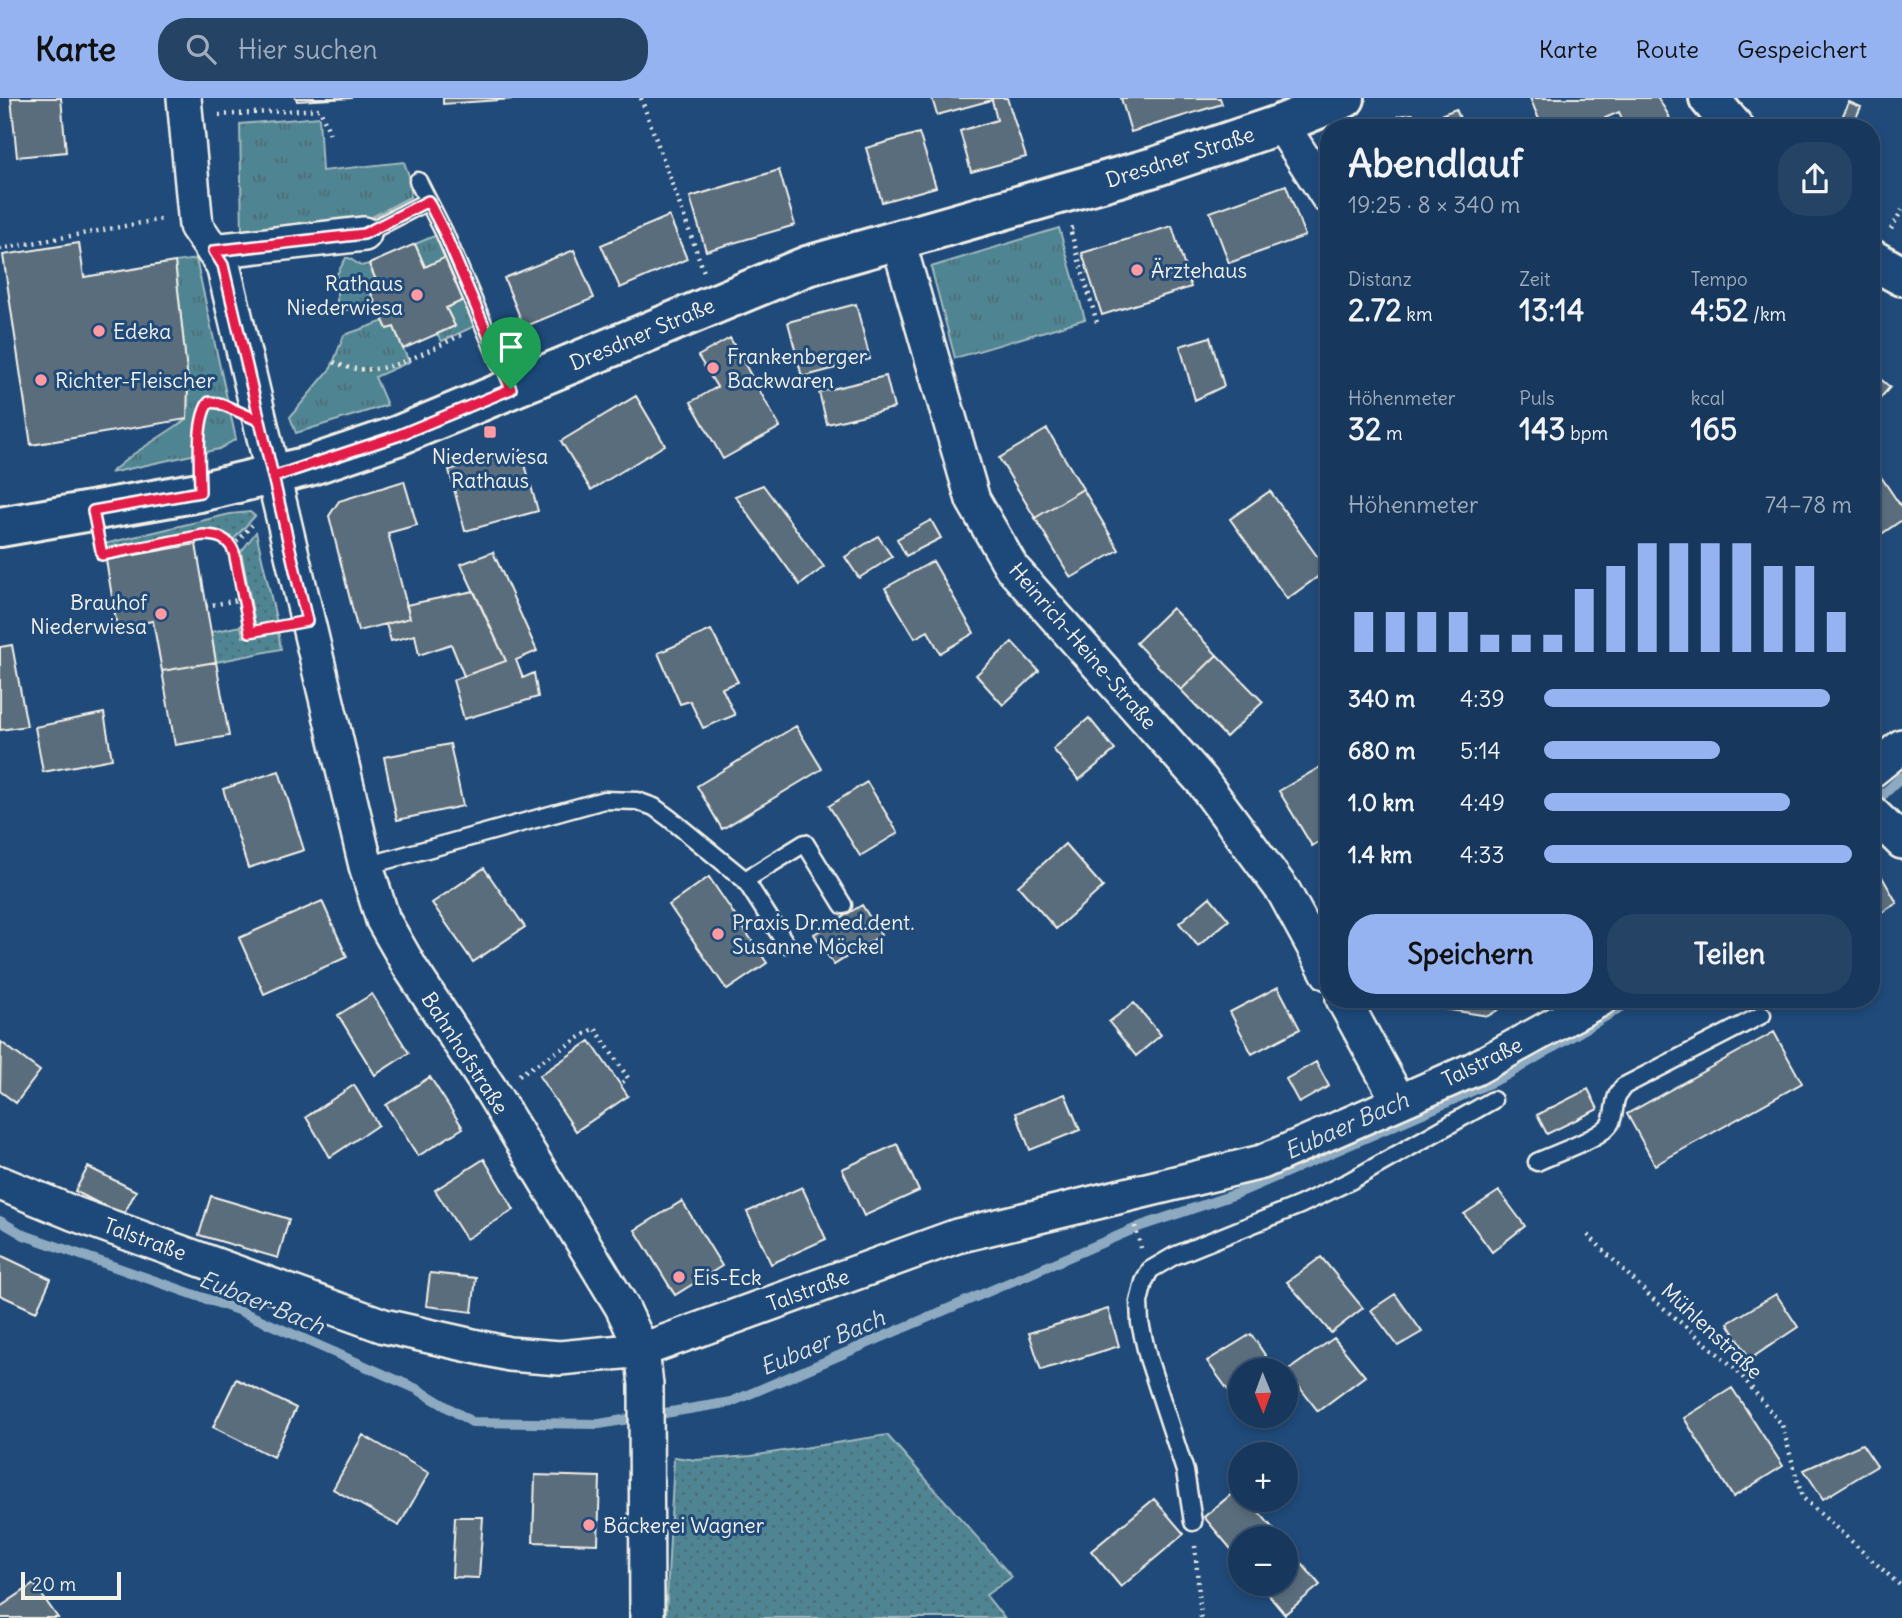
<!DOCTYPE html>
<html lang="de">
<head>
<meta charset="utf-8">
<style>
  body { margin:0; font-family:Delius,sans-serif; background:#244365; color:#f1f3f6; height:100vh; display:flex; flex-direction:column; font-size:26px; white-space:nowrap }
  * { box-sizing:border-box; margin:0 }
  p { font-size:23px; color:#9eacbb }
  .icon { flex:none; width:38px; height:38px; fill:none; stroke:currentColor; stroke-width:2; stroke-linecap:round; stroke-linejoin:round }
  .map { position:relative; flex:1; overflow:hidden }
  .details { position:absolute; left:1320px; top:21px; width:560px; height:889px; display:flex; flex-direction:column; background:#17385c; border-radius:28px; box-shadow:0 4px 10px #0003,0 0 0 2px #365272 }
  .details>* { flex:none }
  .needle { width:46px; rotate:179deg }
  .buttons { position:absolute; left:1228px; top:1260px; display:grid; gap:14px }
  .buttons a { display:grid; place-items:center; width:70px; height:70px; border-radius:50%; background:#17385c; box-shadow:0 4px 10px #0003,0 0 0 2px #365272; font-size:35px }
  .scale { position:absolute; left:21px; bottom:18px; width:100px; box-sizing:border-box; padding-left:7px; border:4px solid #f4f1e8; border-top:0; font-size:19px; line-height:24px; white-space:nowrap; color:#f4f1e8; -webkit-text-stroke:5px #1f4a7a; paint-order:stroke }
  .pin { position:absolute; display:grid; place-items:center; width:60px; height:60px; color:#fff; margin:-72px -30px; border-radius:50% 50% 50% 0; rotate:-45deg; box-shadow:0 0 7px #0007 }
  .pin .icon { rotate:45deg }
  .round { display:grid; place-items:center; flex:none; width:74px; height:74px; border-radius:28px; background:#244365 }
  .summary { display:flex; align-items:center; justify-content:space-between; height:119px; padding:0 28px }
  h1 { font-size:38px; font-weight:700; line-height:52px }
  .stats { display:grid; grid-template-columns:repeat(3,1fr); gap:10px; height:119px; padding:7px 28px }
  .stats div { display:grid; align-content:center }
  .stats b { font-size:30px; font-weight:700 }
  .stats small { font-size:19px; font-weight:400 }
  .stats p { font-size:19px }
  .chart { height:196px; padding:14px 28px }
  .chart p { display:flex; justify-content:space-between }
  .chart svg { width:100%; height:126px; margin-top:7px; stroke:#95b2f1; stroke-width:6 }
  .primary-button { display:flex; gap:14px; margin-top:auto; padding:14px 28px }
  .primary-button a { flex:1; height:80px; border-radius:28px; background:#95b2f1; color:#111; font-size:28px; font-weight:700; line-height:80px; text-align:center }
  .primary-button a+a { background:#244365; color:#f1f3f6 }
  ul { padding:0 28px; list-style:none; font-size:23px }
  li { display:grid; grid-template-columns:112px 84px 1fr; align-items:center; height:52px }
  li i { height:18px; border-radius:9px; background:#95b2f1 }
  header { display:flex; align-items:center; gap:42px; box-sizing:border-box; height:98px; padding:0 35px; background:#95b2f1; color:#111 }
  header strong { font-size:33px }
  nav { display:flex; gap:38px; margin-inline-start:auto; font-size:24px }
  .search { width:490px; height:63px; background:#244365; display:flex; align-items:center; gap:18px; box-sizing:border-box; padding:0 24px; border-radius:28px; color:#9eacbb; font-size:26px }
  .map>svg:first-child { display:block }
</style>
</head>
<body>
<header>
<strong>Karte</strong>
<div class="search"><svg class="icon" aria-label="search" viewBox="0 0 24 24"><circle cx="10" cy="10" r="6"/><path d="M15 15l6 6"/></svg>Hier suchen</div>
<nav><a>Karte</a><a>Route</a><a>Gespeichert</a></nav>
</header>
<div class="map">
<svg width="1902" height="1520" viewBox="0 0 1902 1520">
  <defs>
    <pattern id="grass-dots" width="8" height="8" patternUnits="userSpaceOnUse" patternTransform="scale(1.75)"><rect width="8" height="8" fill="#4f8492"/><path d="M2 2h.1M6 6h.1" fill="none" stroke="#4d6c74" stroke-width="1.8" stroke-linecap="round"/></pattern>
    <pattern id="park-tufts" width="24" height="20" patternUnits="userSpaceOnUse" patternTransform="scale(1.75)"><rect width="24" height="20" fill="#4f8492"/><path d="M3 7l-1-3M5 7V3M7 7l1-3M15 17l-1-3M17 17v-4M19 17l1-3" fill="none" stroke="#4d6c74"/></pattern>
  </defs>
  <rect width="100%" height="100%" fill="#1f4a7a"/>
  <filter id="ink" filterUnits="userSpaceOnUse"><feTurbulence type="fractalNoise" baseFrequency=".0143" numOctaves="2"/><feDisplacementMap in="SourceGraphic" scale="14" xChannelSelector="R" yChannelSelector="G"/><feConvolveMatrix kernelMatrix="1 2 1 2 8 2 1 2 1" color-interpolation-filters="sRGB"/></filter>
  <g filter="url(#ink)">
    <path fill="url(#grass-dots)" stroke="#a2babd" stroke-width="2" d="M250 414 255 418 233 442 221 434 209 432 105 452 104 446 230 416Z
      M256 434 277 525 256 530 241 454Z
      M241 528 243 539 278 533 281 551 216 564 211 534Z
      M887 1337 1012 1479 986 1497 1004 1520H666L674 1359 696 1362 751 1358Z"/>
    <path fill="url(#park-tufts)" stroke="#a2babd" stroke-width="2" d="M319 19 322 73 404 64 412 86 410 99 368 121 242 136 240 26Z
      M1059 130 1085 221 955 260 931 169Z
      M439 136 477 227 442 243 437 236 455 228 446 210 464 201 446 160 425 169 415 146Z
      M346 160H349L361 168 369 166 379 189 370 193 375 204 337 215V176Z
      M196 161 236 341 219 351 110 375 132 357 187 321 188 284 175 164Z
      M384 223 394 229 409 264 375 279 387 307 296 335 290 319 331 270 344 237Z"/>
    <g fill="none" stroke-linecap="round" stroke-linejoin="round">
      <path stroke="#8daac0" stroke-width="10" d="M1872 707 1902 679
        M0 1123 24 1137 238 1212 417 1291 472 1324 599 1326 731 1304 1141 1128 1236 1096 1446 1005 1505 978 1635 901"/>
    </g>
    <path fill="#5a6d7c" stroke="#f4f1e8" stroke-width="2" d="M11 0H61L66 54 17 59Z
      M296 0H352L297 3Z
      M443 0H513V1L443 6Z
      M932 0H1007L1026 59 971 74 960 33 997 22 992 2 937 17Z
      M1121 0H1220L1222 6 1131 34Z
      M1530 0H1658L1669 18 1672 30H1626L1619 14 1582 30H1532L1541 26Z
      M1849 4 1861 9 1851 30 1839 26Z
      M1456 11 1464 30H1387L1399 18 1412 16 1427 22Z
      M919 35 936 89 882 104 866 50Z
      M779 72 795 127 706 153 690 99Z
      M1286 87 1305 138 1229 165 1210 114Z
      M669 118 687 161 620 190 601 147Z
      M1172 128 1191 189 1102 217 1082 155Z
      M79 145 84 179 175 164 188 284 187 321 31 347 3 157Z
      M415 146 425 169 446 159 464 202 446 210 455 228 403 251 394 229 387 231 370 193 379 189 369 166Z
      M574 152 594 200 524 229 504 180Z
      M856 206 870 261 802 279 788 224Z
      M1210 239 1224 288 1195 302 1180 248Z
      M730 240 780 329 723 361 691 304 717 289 698 258Z
      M1328 266V289L1321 287Z
      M1871 273 1890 289 1871 311Z
      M886 278 894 310 827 326 819 294Z
      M636 298 665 347 591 392 561 343Z
      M1047 331 1083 391 1035 420 999 360Z
      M521 352 538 413 465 433 449 372Z
      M1871 364 1902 410V422L1871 443Z
      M404 383 417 427 388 435 410 520 358 533 329 418 339 403Z
      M763 387 824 469 800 487 735 398Z
      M1083 391 1119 452 1071 480 1035 420Z
      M1270 393 1327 472 1287 501 1230 421Z
      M931 422 941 440 906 458 897 441Z
      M878 438 892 459 859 480 845 459Z
      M196 446 216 564 162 573 153 523 117 529 106 462Z
      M493 454 537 553 516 562 523 580 534 575 538 599 464 621 453 582 506 563 461 466Z
      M933 463 974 535 940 555 928 533 915 540 885 490Z
      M474 493 506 563 464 578 451 546 419 557 415 537 391 543 386 526 410 520 406 507Z
      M1172 510 1217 557 1181 592 1136 545Z
      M711 532 738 584 722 590 735 617 703 630 690 603 680 606 658 555Z
      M1012 544 1039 573 1003 607 976 577Z
      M12 547 27 628 0 632V549Z
      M1217 557 1263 604 1226 639 1181 592Z
      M216 564 229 638 175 647 162 573Z
      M104 615 112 661 43 674 35 629Z
      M1089 620 1115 652 1079 682 1053 651Z
      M796 628 822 671 722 731 697 688Z
      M450 646 463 708 397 722 384 659Z
      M1327 665 1328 738 1312 748 1279 693Z
      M279 673 304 752 248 770 223 691Z
      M867 684 898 735 860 758 829 708Z
      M1065 746 1103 789 1056 831 1018 788Z
      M484 770 525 829 473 864 432 805Z
      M1878 772 1897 805 1871 821V776Z
      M709 779 767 865 727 892 669 807Z
      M1210 799 1229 822 1198 848 1179 825Z
      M322 803 347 859 264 896 239 840Z
      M862 807 881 837 834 867 814 836Z
      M1278 889 1300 931 1252 956 1230 914Z
      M372 896 409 955 375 977 338 917Z
      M1410 901H1516L1488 918 1413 906Z
      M1134 905 1161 937 1136 958 1109 924Z
      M1774 934 1802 985 1655 1067 1627 1016Z
      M590 943 628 998 576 1033 539 978Z
      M1 944 40 973 16 1005 0 993Z
      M1316 964 1329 988 1299 1005 1286 981Z
      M430 979 463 1030 418 1058 386 1007Z
      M354 987 378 1027 330 1059 306 1019Z
      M1588 991 1598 1011 1547 1036 1537 1017Z
      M1065 996 1080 1032 1030 1052 1016 1015Z
      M897 1046 919 1093 864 1118 842 1071Z
      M484 1061 514 1112 466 1141 435 1092Z
      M88 1069 136 1093 123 1118 75 1093Z
      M802 1089 826 1141 771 1166 747 1114Z
      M1499 1093 1525 1128 1492 1154 1464 1116Z
      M211 1098 289 1121 278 1160 199 1137Z
      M682 1103 722 1168 675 1197 635 1132Z
      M0 1157 51 1181 36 1214 0 1197Z
      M1321 1159 1363 1210 1331 1235 1287 1184Z
      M430 1175 476 1180 472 1214 426 1208Z
      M1395 1196 1422 1234 1398 1248 1371 1212Z
      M1776 1196 1798 1229 1750 1261 1728 1225Z
      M1108 1211 1119 1248 1041 1272 1029 1235Z
      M1251 1236 1271 1266 1261 1272H1241V1310L1207 1263Z
      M1334 1240 1365 1278 1318 1313 1287 1273Z
      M236 1281 296 1310 273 1359 213 1329Z
      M1732 1290 1783 1368 1733 1399 1684 1320Z
      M363 1337 429 1375 399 1428 333 1391Z
      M1862 1346 1877 1368 1823 1401 1804 1372Z
      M535 1377 600 1379 598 1446 533 1444Z
      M1239 1390 1241 1402H1249L1281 1440H1241V1463L1204 1419Z
      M1154 1401 1184 1436 1121 1489 1091 1453Z
      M455 1419H483L479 1480 452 1479Z
      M1286 1447 1320 1487 1285 1516 1260 1486H1286Z
      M34 1486 58 1520H0V1509Z"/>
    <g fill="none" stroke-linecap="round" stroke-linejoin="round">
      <defs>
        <path id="lane" d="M418 83 444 134 511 291
          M364 136 428 103
          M366 768 604 702 637 703 654 709 669 720 745 782 786 846
          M745 782 805 745 843 807
          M1537 1064C1553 1056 1604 1040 1611 1024 1617 1009 1611 1002 1624 988L1762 917
          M1193 1424 1185 1373 1148 1260 1140 1225 1139 1204 1144 1184 1150 1172 1174 1158 1300 1107 1350 1083 1493 1002"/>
        <path id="street" d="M184 0 196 128 223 167 366 768 383 822 411 871 492 994 622 1209 642 1252 646 1287 647 1520
          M1281 26 1328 99
          M898 143 973 402 1012 470 1202 683 1284 794 1328 875
          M213 153 364 136
          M1871 673 1902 648
          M1871 714 1902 744
          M1343 901 1398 1002
          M0 1085 75 1116 384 1228 509 1256 560 1260 642 1252 957 1138 1262 1064 1474 971 1601 901"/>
        <path id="secondary" d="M1709 0 1734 30
          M1871 161 1902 178
          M0 429 199 394 309 368 397 338 807 168 1154 69 1281 26 1345 0"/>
      </defs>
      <use href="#lane" stroke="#f4f1e8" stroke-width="21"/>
      <use href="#street" stroke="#f4f1e8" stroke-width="38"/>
      <use href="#secondary" stroke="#f4f1e8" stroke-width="44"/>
      <path stroke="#f4f1e8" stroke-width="4.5" stroke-dasharray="2 5" stroke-linecap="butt" d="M641 0 704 174
        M219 17 320 11 331 39
        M1073 130 1070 131 1098 228
        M1891 131 1902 112
        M0 151 163 121
        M334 264C377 286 422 254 462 237
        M201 357 204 311 209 304 223 307
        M99 446 102 457 203 437C218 437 228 440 234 454L250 534 276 529
        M232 449 252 427
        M206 508 243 501
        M1328 555 1324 557 1328 564
        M519 977 595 930 628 980 620 986
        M1135 1128 1141 1150
        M1588 1137 1653 1201 1736 1271 1782 1327 1802 1399 1902 1489
        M1195 1448 1201 1520"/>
      <use href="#lane" stroke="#1f4a7a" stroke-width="16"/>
      <use href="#street" stroke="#1f4a7a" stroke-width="33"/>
      <use href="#secondary" stroke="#1f4a7a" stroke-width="38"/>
    </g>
  </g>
  <g fill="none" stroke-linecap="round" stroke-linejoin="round" filter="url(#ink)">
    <defs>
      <path id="route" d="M511 291 397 338 273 379 260 323 219 305 209 304C195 322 200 371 200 394L93 413 102 457 203 437C218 437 228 440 234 454L250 534 307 523C291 456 276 390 260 323L223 167 214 153 364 136 428 103 444 134 511 291"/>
    </defs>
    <use href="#route" stroke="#fff" stroke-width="14"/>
    <use href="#route" stroke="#e11d48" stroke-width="9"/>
  </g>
  <g fill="#ff9aa2" stroke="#1f4a7a" stroke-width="2.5">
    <circle cx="1137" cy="172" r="7"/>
    <circle cx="417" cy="197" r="7"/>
    <circle cx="99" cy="233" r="7"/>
    <circle cx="713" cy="270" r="7"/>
    <circle cx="41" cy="282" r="7"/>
    <rect x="483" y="327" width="14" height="14" rx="3.5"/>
    <circle cx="161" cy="516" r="7"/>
    <circle cx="718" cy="836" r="7"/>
    <circle cx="679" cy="1179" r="7"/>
    <circle cx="589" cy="1427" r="7"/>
  </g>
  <g text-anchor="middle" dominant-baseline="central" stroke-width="6" stroke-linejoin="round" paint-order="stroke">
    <g font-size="21" fill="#f4f1e8" stroke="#1f4a7a">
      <text transform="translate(1180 59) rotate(-18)">Dresdner Straße</text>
      <text transform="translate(642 236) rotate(-23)">Dresdner Straße</text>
      <text transform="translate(1083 548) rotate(49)">Heinrich-Heine-Straße</text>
      <text transform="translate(465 955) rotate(57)">Bahnhofstraße</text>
      <text transform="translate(1482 964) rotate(-26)">Talstraße</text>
      <text transform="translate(145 1141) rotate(20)">Talstraße</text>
      <text transform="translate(808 1192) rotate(-20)">Talstraße</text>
      <text transform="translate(1712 1233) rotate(43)">Mühlenstraße</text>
    </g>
    <g font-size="21" fill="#f4f1e8" stroke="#1f4a7a" text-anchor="start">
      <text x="1151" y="172">Ärztehaus</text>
      <text x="403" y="185" text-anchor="end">Rathaus<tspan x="403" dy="24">Niederwiesa</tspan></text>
      <text x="113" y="233">Edeka</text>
      <text x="727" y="258">Frankenberger<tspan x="727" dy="24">Backwaren</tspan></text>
      <text x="55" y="282">Richter-Fleischer</text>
      <text x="490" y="358" text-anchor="middle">Niederwiesa<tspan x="490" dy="24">Rathaus</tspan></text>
      <text x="147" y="504" text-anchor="end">Brauhof<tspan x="147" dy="24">Niederwiesa</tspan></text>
      <text x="732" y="824">Praxis Dr.med.dent.<tspan x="732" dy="24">Susanne Möckel</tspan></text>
      <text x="693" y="1179">Eis-Eck</text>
      <text x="603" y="1427">Bäckerei Wagner</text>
    </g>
    <g font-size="23" font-style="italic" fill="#dadfde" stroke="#1f4a7a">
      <text transform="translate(1346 1027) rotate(-24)">Eubaer Bach</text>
      <text transform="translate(262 1204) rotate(22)">Eubaer Bach</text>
      <text transform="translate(822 1244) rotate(-23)">Eubaer Bach</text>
    </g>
  </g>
</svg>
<div class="buttons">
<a><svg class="needle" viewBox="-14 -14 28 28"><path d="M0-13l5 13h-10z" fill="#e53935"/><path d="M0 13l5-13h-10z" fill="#9eacbb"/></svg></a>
<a>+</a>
<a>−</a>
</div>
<div class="scale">20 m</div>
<div class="pin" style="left:511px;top:291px;background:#1e9e55"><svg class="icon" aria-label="arrive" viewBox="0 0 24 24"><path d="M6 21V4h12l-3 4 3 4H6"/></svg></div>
<section class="details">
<div class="summary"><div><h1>Abendlauf</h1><p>19:25 · 8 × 340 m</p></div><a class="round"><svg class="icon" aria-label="share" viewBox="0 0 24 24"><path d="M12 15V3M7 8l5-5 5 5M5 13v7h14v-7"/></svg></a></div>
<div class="stats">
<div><p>Distanz</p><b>2.72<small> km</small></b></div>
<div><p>Zeit</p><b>13:14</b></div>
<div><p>Tempo</p><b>4:52<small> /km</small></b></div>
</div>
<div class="stats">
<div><p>Höhenmeter</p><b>32<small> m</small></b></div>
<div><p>Puls</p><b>143<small> bpm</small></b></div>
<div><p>kcal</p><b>165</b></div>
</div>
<div class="chart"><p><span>Höhenmeter</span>74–78 m</p>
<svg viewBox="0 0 160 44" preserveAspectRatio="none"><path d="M5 44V30M15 44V30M25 44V30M35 44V30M45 44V38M55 44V38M65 44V38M75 44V22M85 44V14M95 44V6M105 44V6M115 44V6M125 44V6M135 44V14M145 44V14M155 44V30"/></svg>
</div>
<ul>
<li><b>340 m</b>4:39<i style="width:93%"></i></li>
<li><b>680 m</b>5:14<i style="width:57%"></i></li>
<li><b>1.0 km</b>4:49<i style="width:80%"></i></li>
<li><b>1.4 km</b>4:33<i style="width:100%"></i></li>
</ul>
<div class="primary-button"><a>Speichern</a><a>Teilen</a></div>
</section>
</div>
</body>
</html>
